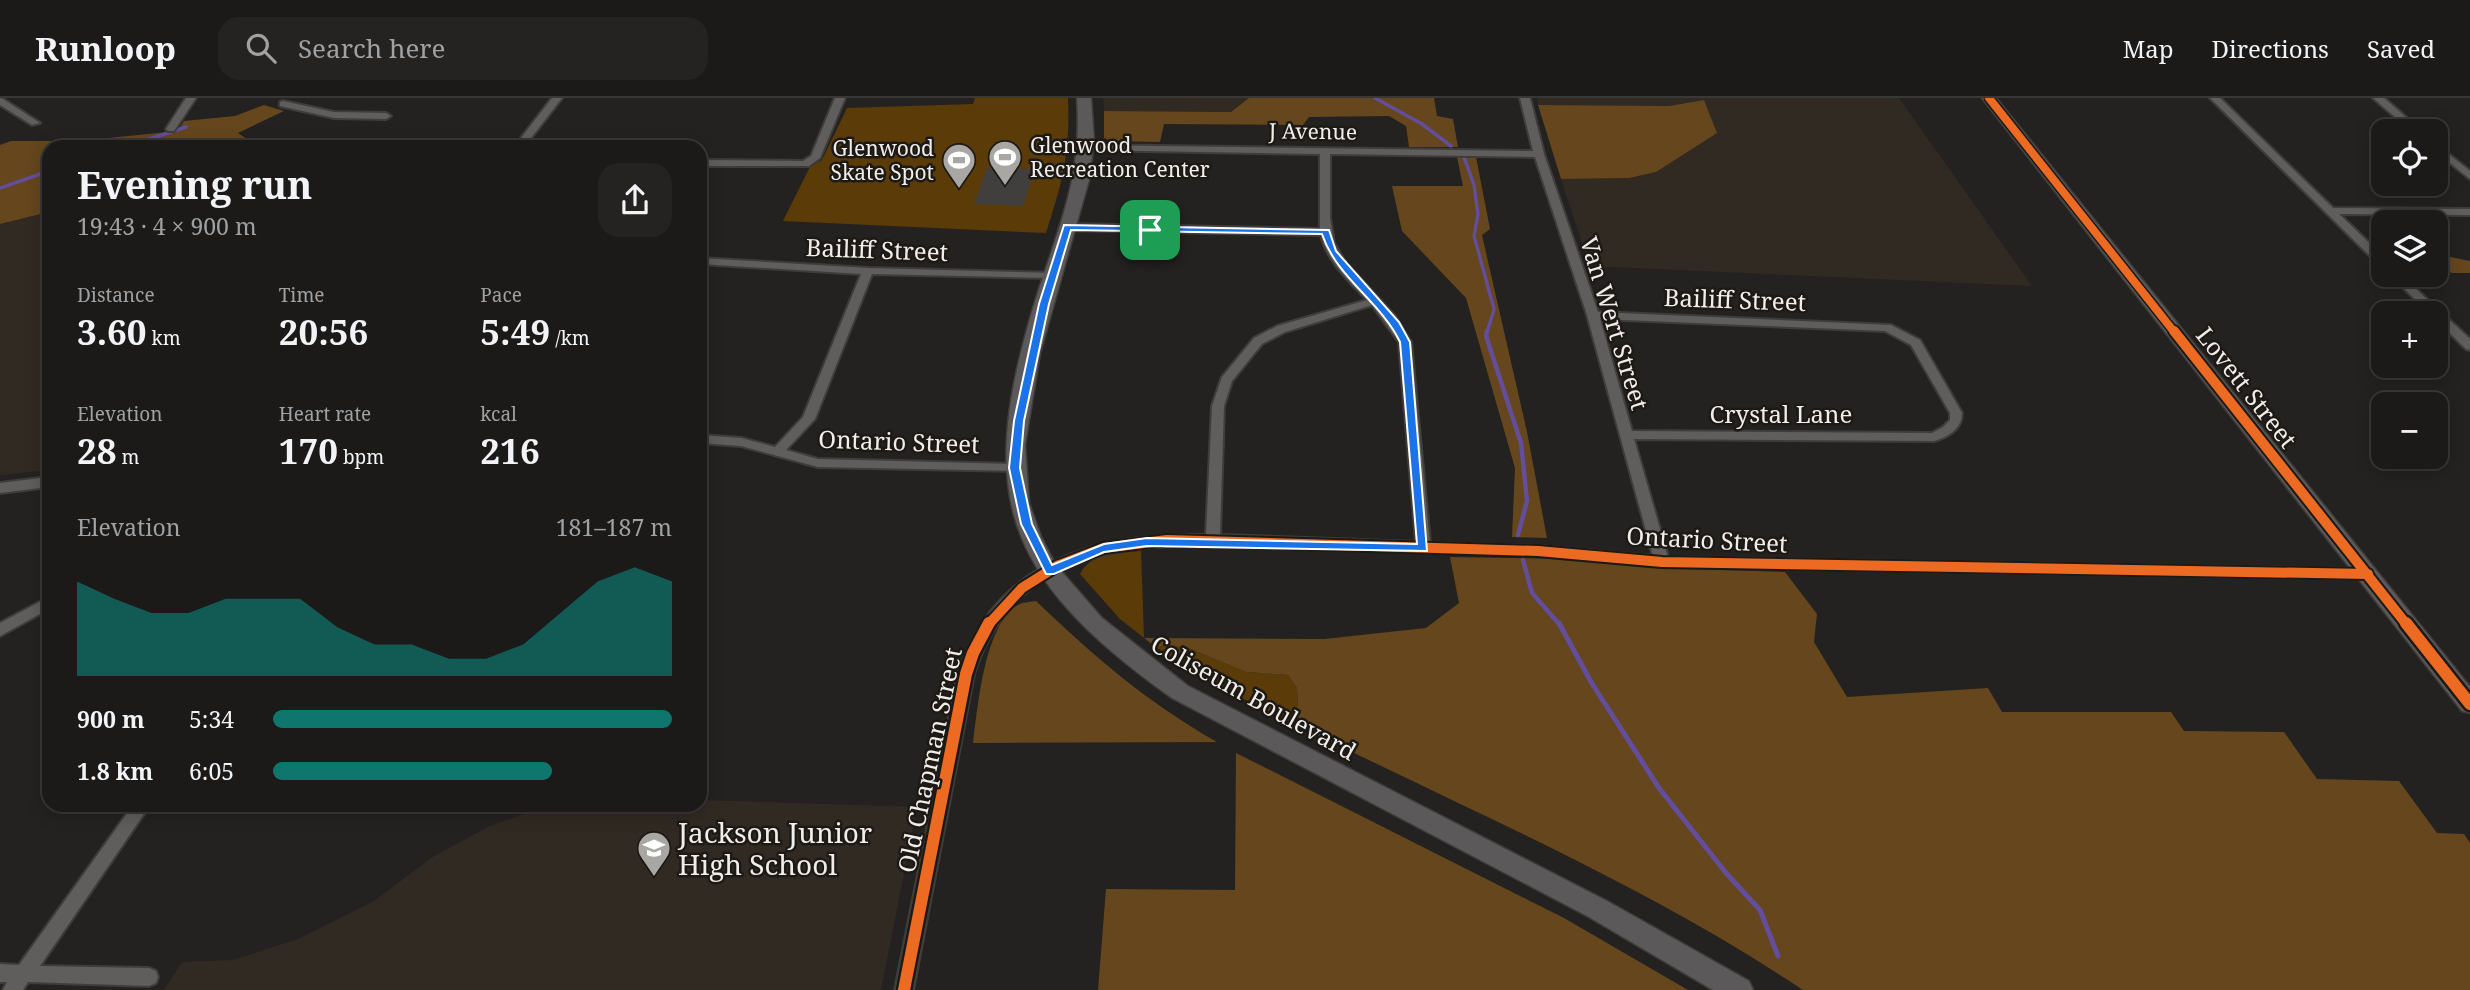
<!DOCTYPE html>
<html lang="en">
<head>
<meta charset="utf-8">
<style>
  body { margin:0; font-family:"Noto Serif",serif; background:#242321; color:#f1f3f6; height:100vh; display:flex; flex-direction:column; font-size:26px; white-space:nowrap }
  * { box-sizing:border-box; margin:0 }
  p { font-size:23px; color:#a0a1a2 }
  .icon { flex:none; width:38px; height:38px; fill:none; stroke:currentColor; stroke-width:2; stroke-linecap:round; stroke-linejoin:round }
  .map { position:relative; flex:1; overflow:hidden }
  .side { position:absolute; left:42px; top:42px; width:665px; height:672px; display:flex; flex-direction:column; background:#1b1a18; border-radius:21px; box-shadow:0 4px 18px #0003,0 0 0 2px #393837 }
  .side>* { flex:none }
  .controls { position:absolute; left:2371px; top:21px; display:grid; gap:14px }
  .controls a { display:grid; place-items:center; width:77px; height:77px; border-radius:14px; background:#1b1a18; box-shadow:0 4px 18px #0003,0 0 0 2px #393837; font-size:35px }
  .pin { position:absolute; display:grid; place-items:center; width:60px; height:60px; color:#fff; margin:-30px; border-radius:14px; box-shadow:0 4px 10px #0006 }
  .round { display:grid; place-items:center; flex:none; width:74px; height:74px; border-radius:21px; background:#242321 }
  .head { display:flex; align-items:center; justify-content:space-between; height:119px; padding:0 35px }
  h1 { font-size:38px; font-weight:700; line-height:52px }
  .stats { display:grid; grid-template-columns:repeat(3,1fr); gap:10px; height:119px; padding:7px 35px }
  .stats div { display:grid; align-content:center }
  .stats b { font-size:35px; font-weight:700 }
  .stats small { font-size:19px; font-weight:400 }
  .stats p { font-size:19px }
  .chart { height:196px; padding:14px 35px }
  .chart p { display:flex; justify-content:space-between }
  .chart svg { width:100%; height:126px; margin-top:7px; fill:#0f766e; opacity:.7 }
  ul { padding:0 35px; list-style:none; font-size:23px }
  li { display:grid; grid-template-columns:112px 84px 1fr; align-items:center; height:52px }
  li i { height:18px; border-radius:9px; background:#0f766e }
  header { display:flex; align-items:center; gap:42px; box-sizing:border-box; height:98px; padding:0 35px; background:#1b1a18; border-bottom:2px solid #393837 }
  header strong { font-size:33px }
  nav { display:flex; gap:38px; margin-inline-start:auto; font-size:24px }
  .search { width:490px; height:63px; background:#242321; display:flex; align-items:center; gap:18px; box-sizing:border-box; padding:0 24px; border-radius:21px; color:#a0a1a2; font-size:26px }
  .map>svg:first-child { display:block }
</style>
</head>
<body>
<header>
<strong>Runloop</strong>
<div class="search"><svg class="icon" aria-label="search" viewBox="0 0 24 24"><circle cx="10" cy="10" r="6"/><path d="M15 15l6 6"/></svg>Search here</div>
<nav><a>Map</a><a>Directions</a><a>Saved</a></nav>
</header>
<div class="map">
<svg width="2470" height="892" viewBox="0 0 2470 892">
  <rect width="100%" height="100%" fill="#242220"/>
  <path fill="#302a22" d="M1103 0H1249L1231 14 1104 13Z
    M1537 0H1899L2032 188 1590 168 1561 81 1629 80 1704 2 1669 8 1538 7Z
    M49 114V372L0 377V126Z
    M700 702 917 709 881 892H164L182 864 233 862 298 841 374 803 434 758 490 728 546 708 700 707Z"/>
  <path fill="#5b3c09" d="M975 0H1068C1070 57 1063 82 1046 135L783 123 810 69 822 62 847 10 973 6Z
    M1141 453 1144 540 1120 521 1080 476C1091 454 1120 455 1141 453Z
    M1154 548 1186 549 1246 574 1288 577 1297 590 1299 628 1229 594Z"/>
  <path fill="#65461d" d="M1249 0H1434L1437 18 1453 21 1458 49H1409L1406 28 1389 18 1309 19 1303 27 1164 26 1160 44 1112 43 1104 40V13L1231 14Z
    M1704 2 1717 35 1656 74 1629 80 1561 81 1538 7 1669 8Z
    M264 7 284 13 238 35 259 49H49V114L0 126V47L11 43H78L178 33 184 23 235 18Z
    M1457 59H1476L1490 131 1482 137 1527 334 1547 440 1512 439 1515 370 1466 200 1402 133 1392 88H1463Z
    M2436 156 2470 163V175H2452L2436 170Z
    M1450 459 1575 461 1659 470 1785 474 1817 516 1814 544 1847 599 1988 590 2002 614H2171L2184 633 2284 634 2317 681 2399 683 2437 735 2464 736 2470 745V892H1803C1646 787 1468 712 1299 628L1297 590 1288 577 1246 574 1186 549 1154 548 1144 540 1324 541 1426 530 1459 505Z
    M1036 503C1097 561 1144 602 1217 644L973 645C978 610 984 524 1020 506 1024 504 1031 504 1036 503Z
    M1236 655 1564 820 1688 892H1098L1106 791 1235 792Z"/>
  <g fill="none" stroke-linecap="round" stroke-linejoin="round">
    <path stroke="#624e9a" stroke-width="3.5" d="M1375 0 1422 26 1451 48
      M125 49 186 29
      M1464 59 1474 87 1478 116 1474 138 1494 211 1487 235
      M0 90 49 73"/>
    <path stroke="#624e9a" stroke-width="4.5" d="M1487 233 1486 238 1521 345 1527 403 1518 437
      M1523 462 1532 495 1560 527"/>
    <path stroke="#624e9a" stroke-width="5" d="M1559 525 1591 584 1659 690 1726 775 1760 812 1778 858"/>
  </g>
  <path fill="#403f3d" d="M987 70 1035 71 1023 108 974 106Z"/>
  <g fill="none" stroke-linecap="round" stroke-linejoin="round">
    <defs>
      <path id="street" d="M0 0 3 1 40 25 32 27 0 7Z
        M186 0H196L174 33H168L166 31Z
        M552 0H562L524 49H514Z
        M835 0H845L820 60 809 68H700V62L803 63 811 58Z
        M1520 0H1530L1544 56 1598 214 1891 227 1920 242 1962 315C1962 331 1948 339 1934 343L1634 341 1668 459 2368 471 2375 476 2368 481 1662 469 1538 458 1236 447C1127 445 1012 453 974 576L913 892H895L958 576C995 462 1097 435 1206 437L1212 308 1222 279 1254 240 1277 228 1367 202C1349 183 1327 163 1321 137L1068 132 1063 129 1068 126 1320 131V56L1087 52 1082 49 1083 47 1533 53ZM1330 56 1535 59 1587 217 1653 458 1538 448 1430 445 1411 244 1394 217 1345 164 1334 145 1330 120ZM1372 207 1399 244 1416 444 1220 437 1224 308 1232 283 1262 246 1285 234ZM1600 221 1885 233 1911 247 1950 315V322L1943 329 1932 335 1632 333Z
        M2210 0H2220L2333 110 2470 111V117L2339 116 2384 159V169L2380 168Z
        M2373 0H2384L2422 33H2411Z
        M283 3 334 14 386 15 391 18 386 21 334 20 280 8V4Z
        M2436 46 2470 73V81L2436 54Z
        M700 160 868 170 1057 175 1059 177 1053 180 872 176 815 321 786 352 818 361 1014 366 1021 370 1019 373 818 369 741 348 700 345V337L741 340 775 349 803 319 861 176 700 166Z
        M2390 177H2401L2470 241V252L2466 251 2436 222V215H2429Z
        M49 379V389L0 395V385Z
        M49 499V511L0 538V525Z
        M133 707H150L40 868 149 870 156 873 158 879 156 885 149 888 28 884 23 892H3L7 884H0V866L19 867Z"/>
      <path id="secondary" d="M1077 0H1091L1094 42 1089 82 1040 255 1025 347 1029 405 1041 439 1055 466 1102 520 1188 588 1607 803 1749 883 1753 892H1713L1589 819 1172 600C998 476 975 393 1039 191 1062 121 1082 76 1077 0Z
        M1982 0H1996L2470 589V615L2462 613Z"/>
    </defs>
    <use href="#street" stroke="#3e3d3b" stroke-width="4"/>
    <use href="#secondary" stroke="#3e3d3b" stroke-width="3"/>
    <use href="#street" fill="#605e5c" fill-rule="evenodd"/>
    <use href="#secondary" fill="#5b595a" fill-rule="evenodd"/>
    <defs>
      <path id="cycleway-far2" d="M1989 0 2175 235"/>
      <path id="cycleway-far1" d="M2174 233 2407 527
        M988 527 1022 490 1057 468 1104 450 1167 442 1538 453 1662 464 2368 476"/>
      <path id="cycleway" d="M2406 525 2470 606
        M904 892 966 576 973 555 989 525"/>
    </defs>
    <use href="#cycleway-far2" stroke="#1d1915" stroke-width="11"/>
    <use href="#cycleway-far1" stroke="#1d1915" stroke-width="14"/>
    <use href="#cycleway" stroke="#1d1915" stroke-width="17"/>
    <use href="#cycleway-far2" stroke="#ed6a23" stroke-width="8"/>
    <use href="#cycleway-far1" stroke="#ed6a23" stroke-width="10"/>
    <use href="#cycleway" stroke="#ed6a23" stroke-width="12"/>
  </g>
  <path fill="#1a73e8" stroke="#fff" stroke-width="2" fill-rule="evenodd" d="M1064 127 1329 132 1336 153 1399 224 1410 244 1427 453 1147 448 1104 454 1054 476H1046L1021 426 1009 370 1014 323 1039 206ZM1071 132 1322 136C1336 179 1381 204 1400 244L1417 446 1147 440 1104 446 1052 467 1032 426 1020 370 1024 323 1049 206Z"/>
  <defs>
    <symbol id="stadium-pin" viewBox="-11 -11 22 30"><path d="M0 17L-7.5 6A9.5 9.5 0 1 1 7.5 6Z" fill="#a9a7a4" stroke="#1d1915"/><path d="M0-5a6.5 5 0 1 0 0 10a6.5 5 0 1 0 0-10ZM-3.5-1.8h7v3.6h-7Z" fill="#fff"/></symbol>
    <symbol id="school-pin" viewBox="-11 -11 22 30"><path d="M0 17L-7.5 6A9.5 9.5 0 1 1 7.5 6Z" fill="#a9a7a4" stroke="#1d1915"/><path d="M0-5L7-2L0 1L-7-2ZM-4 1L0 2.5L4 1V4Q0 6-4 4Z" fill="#fff"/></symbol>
  </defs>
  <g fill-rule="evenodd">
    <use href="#stadium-pin" x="986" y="40" width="38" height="52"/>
    <use href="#stadium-pin" x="940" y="43" width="38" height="52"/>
    <use href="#school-pin" x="635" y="731" width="38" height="52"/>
  </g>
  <g text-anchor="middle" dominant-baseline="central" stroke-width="5" stroke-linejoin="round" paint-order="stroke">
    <g font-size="21" fill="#f0eeeb" stroke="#1d1915">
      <text transform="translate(1313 33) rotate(1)">J Avenue</text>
    </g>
    <g font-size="21" fill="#f0eeeb" stroke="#1d1915" text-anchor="start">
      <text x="1030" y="47">Glenwood<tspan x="1030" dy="24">Recreation Center</tspan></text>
      <text x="934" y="50" text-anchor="end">Glenwood<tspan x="934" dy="24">Skate Spot</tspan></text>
    </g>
    <g font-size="24" fill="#f0eeeb" stroke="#1d1915">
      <text transform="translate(877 151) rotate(2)">Bailiff Street</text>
      <text transform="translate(1735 201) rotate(2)">Bailiff Street</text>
      <text transform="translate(1615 225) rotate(73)">Van Wert Street</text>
      <text transform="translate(2247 289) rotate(52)">Lovett Street</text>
      <text x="1781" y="315">Crystal Lane</text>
      <text transform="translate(899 343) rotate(2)">Ontario Street</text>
      <text transform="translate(1707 441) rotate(3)">Ontario Street</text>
      <text transform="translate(1254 599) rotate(29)">Coliseum Boulevard</text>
      <text transform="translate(929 662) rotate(-78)">Old Chapman Street</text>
    </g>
    <g font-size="28" fill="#f0eeeb" stroke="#1d1915" text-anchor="start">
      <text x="678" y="734">Jackson Junior<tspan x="678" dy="32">High School</tspan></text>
    </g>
  </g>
</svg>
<div class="controls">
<a><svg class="icon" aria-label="locate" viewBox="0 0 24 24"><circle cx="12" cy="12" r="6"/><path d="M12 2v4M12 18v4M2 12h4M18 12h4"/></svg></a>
<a><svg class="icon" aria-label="layers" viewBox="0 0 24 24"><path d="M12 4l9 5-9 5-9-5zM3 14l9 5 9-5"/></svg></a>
<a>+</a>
<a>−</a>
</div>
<div class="pin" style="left:1150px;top:132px;background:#1e9e55"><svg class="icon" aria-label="arrive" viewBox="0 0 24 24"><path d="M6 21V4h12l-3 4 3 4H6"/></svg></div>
<section class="side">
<div class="head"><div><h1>Evening run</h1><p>19:43 · 4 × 900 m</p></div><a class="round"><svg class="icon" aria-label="share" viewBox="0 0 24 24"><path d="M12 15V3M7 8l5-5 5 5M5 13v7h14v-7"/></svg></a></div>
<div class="stats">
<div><p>Distance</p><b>3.60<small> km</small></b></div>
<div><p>Time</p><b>20:56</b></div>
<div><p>Pace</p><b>5:49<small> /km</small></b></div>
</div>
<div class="stats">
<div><p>Elevation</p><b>28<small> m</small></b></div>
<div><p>Heart rate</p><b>170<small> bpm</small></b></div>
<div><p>kcal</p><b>216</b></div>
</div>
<div class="chart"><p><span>Elevation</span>181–187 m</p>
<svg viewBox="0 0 160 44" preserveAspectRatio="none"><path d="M0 44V11L10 17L20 22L30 22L40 17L50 17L60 17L70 27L80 33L90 33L100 38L110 38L120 33L130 22L140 11L150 6L160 11V44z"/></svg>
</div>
<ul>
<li><b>900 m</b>5:34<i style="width:100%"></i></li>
<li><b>1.8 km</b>6:05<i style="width:70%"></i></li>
</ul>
</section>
</div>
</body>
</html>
